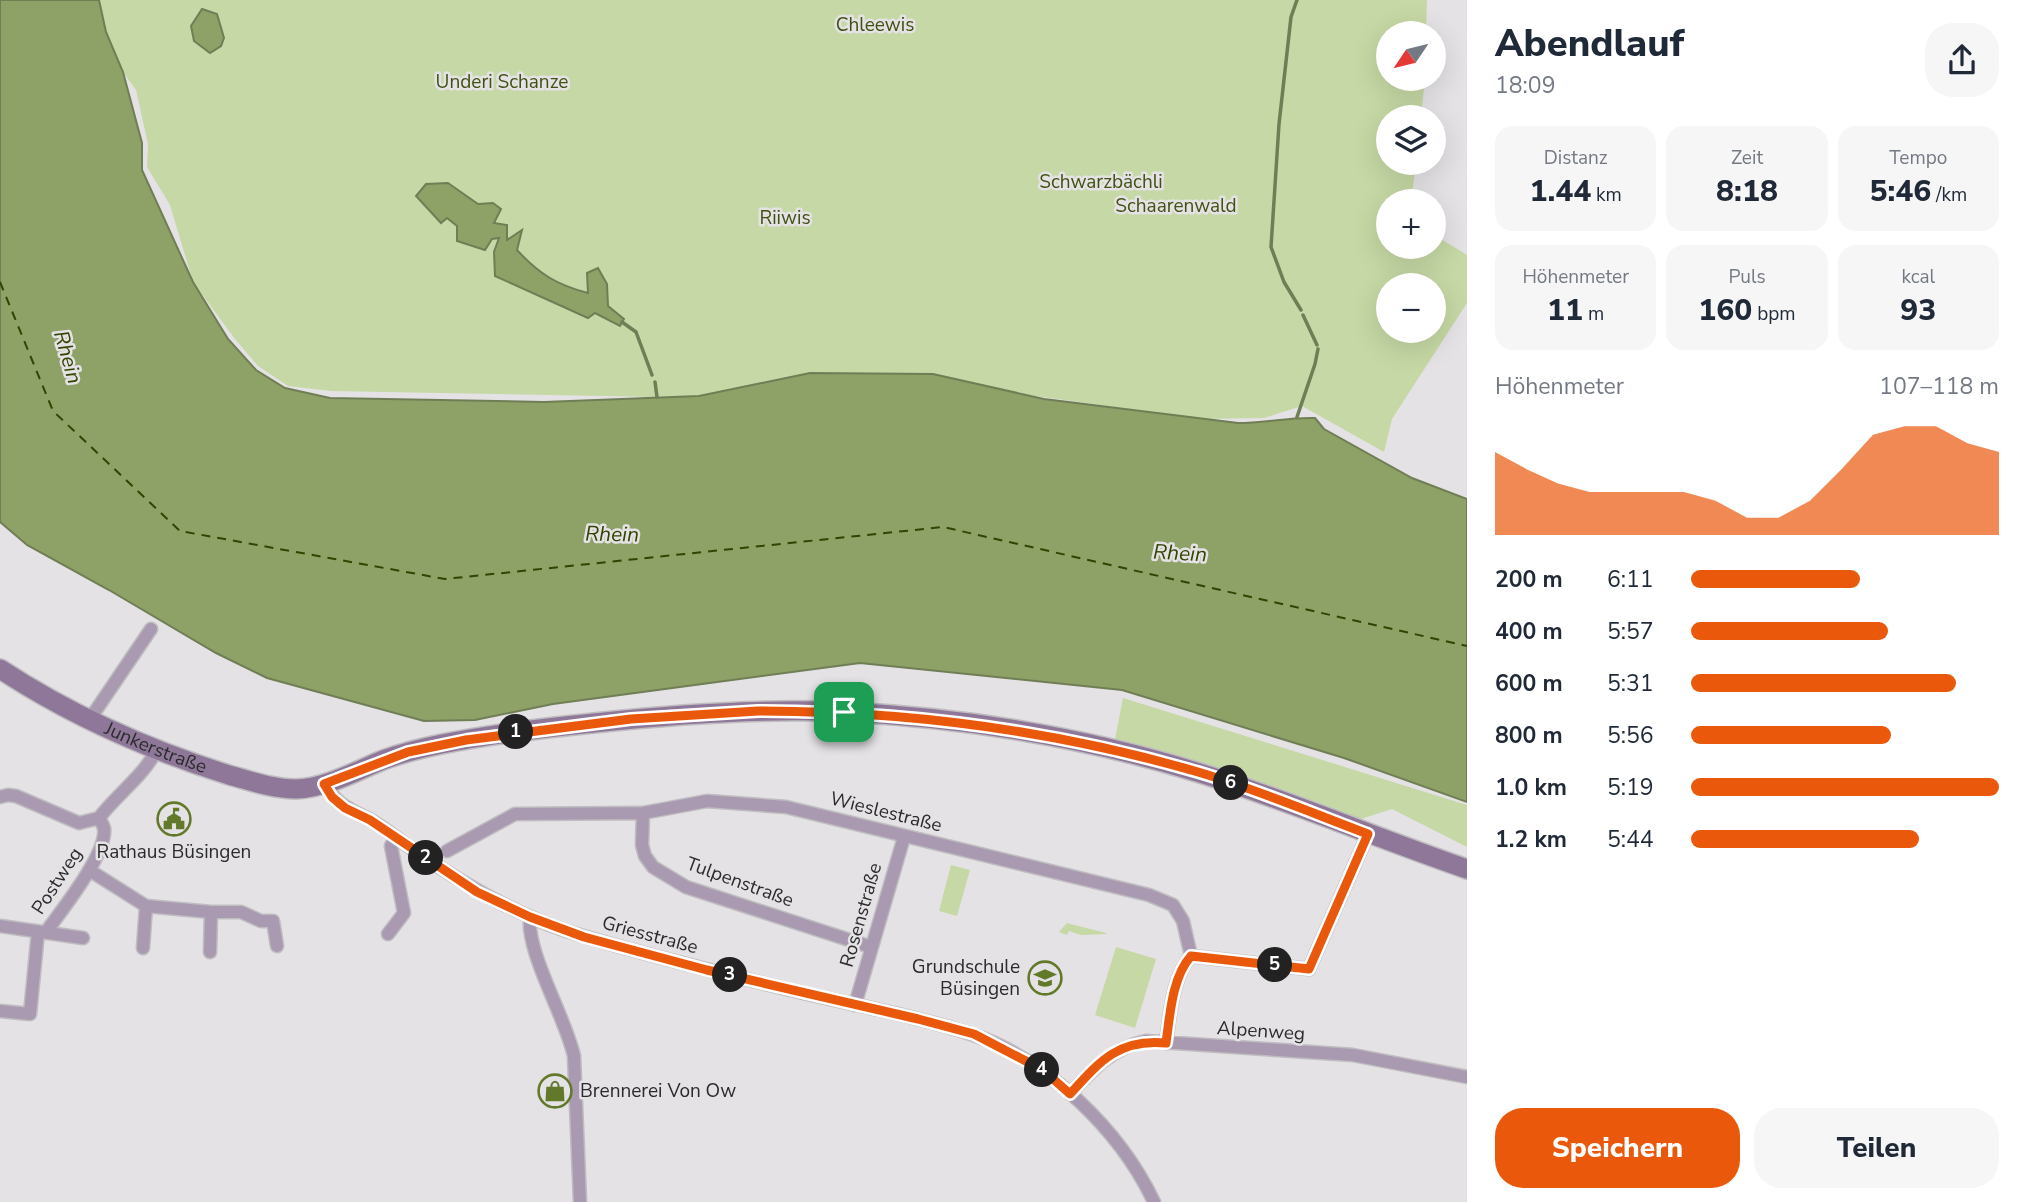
<!DOCTYPE html>
<html lang="de">
<head>
<meta charset="utf-8">
<style>
  body { margin:0; font-family:"Nunito Sans",sans-serif; background:#f6f6f7; color:#1f2937; height:100vh; display:flex; flex-direction:column; font-size:26px; white-space:nowrap }
  * { box-sizing:border-box; margin:0 }
  p { font-size:23px; color:#747a83 }
  .icon { flex:none; width:38px; height:38px; fill:none; stroke:currentColor; stroke-width:2; stroke-linecap:round; stroke-linejoin:round }
  .map { position:relative; flex:1; overflow:hidden }
  .details { display:flex; flex-direction:column; background:#fff; width:560px }
  .details>* { flex:none }
  .needle { width:46px; rotate:235deg }
  .fabs { position:absolute; left:1376px; top:21px; display:grid; gap:14px }
  .fabs a { display:grid; place-items:center; width:70px; height:70px; border-radius:50%; background:#fff; box-shadow:0 7px 28px #0002; font-size:35px }
  .pin { position:absolute; display:grid; place-items:center; width:60px; height:60px; color:#fff; margin:-30px; border-radius:14px; box-shadow:0 4px 10px #0006 }
  .km { position:absolute; width:35px; height:35px; margin:-18px; border-radius:50%; background:#222; color:#fff; font-size:19px; line-height:35px; text-align:center }
  .round { display:grid; place-items:center; flex:none; width:74px; height:74px; border-radius:28px; background:#f6f6f7 }
  .summary { display:flex; align-items:center; justify-content:space-between; height:119px; padding:0 28px }
  h1 { font-size:38px; font-weight:800; line-height:52px }
  .stats { display:grid; grid-template-columns:repeat(3,1fr); gap:10px; height:119px; padding:7px 28px }
  .stats div { display:grid; align-content:center; border-radius:18px; background:#f6f6f7; text-align:center }
  .stats b { font-size:30px; font-weight:800 }
  .stats small { font-size:19px; font-weight:400 }
  .stats p { font-size:19px }
  .chart { height:196px; padding:14px 28px }
  .chart p { display:flex; justify-content:space-between }
  .chart svg { width:100%; height:126px; margin-top:7px; fill:#ea580c; opacity:.7 }
  .cta { display:flex; gap:14px; margin-top:auto; padding:14px 28px }
  .cta a { flex:1; height:80px; border-radius:28px; background:#ea580c; color:#fff; font-size:28px; font-weight:800; line-height:80px; text-align:center }
  .cta a+a { background:#f6f6f7; color:#1f2937 }
  ul { padding:0 28px; list-style:none; font-size:23px }
  li { display:grid; grid-template-columns:112px 84px 1fr; align-items:center; height:52px }
  li i { height:18px; border-radius:9px; background:#ea580c }
  main { display:flex; flex:1; min-height:0 }
  .map>svg:first-child { display:block }
</style>
</head>
<body>
<main>
<div class="map">
<svg width="1467" height="1202" viewBox="0 0 1467 1202">
  <rect width="100%" height="100%" fill="#e4e2e5"/>
  <path fill="#c6d8a5" fill-rule="evenodd" d="M99 0H1427L1426 33H1388V79H1425L1421 117H1388V163H1416L1411 201H1388V247H1433V234L1467 255V303L1392 419 1384 452 1302 406 1264 418 1203 419 1028 395 941 376 810 373 699 396 657 397 331 391 288 386 258 366 235 339 193 282 170 205 147 167 148 144 136 90 123 72 106 32ZM448 183 479 205 493 203 501 209 493 224 507 241 521 230 517 250C539 274 557 285 588 293L607 284 608 306 624 319 619 326 595 313 587 318 496 276 499 238 492 239 484 250 457 241 458 226 447 217 440 223 416 197ZM1388 285H1433V331H1388Z
    M1123 698 1467 805V847L1392 809 1361 819 1115 739Z
    M951 865 970 870 957 916 939 911Z
    M1067 923 1106 933 1107 934 1081 935 1069 931 1067 935 1059 932Z
    M1116 947 1156 959 1135 1028 1095 1015Z"/>
  <path fill="#8ea167" stroke="#707e55" stroke-width="2" d="M0 0H99L106 32 123 72 142 143V170L193 282 228 339 256 370 285 388 330 398 544 402 699 396 810 373 933 374 1044 399 1238 423C1265 423 1289 417 1315 418L1324 429 1412 478 1467 499V802L1344 758 1122 690 860 663 553 704 475 720 424 721 267 678 216 653 109 590 27 545 0 522Z
    M202 9 217 14 224 38 221 46 210 53 194 41 191 26Z
    M448 183 478 204 493 203 501 209 494 223 507 225V240L522 230 517 250C539 274 557 285 588 293L587 273 598 268 607 284 608 306 624 319 620 326 595 313 588 318 495 276 494 252 499 238 492 239 485 250 457 241V226L447 218 441 223 416 196 426 184Z"/>
  <g fill="none" stroke-linecap="round" stroke-linejoin="round">
    <path stroke="#707e55" stroke-width="3.5" d="M1297 0 1291 17 1279 124 1271 247 1284 282 1301 310
      M1303 315 1317 345
      M622 322 636 332 652 375
      M655 382 657 397
      M1297 417 1315 364 1318 349"/>
    <path stroke="#340" stroke-width="2" stroke-dasharray="9 7" stroke-linecap="butt" d="M0 282 53 411 180 531 445 579 943 527 1467 646"/>
    <defs>
      <path id="minor" d="M90 719 151 629
        M324 784C338 805 347 808 369 819 382 826 395 837 408 846 464 885 520 918 586 937 661 959 736 977 812 995 865 1007 919 1017 971 1034 1047 1059 1120 1130 1154 1202
        M0 797 8 795 16 796 79 823 99 818
        M643 813 642 845 645 856 653 867 686 887 871 947
        M447 851 515 814 643 813 707 801 786 807 1149 895 1173 905 1183 921 1191 956C1172 977 1170 1015 1166 1043
        M89 870 146 906 211 912H241L261 921H273L277 946
        M530 917C526 952 565 1016 574 1056L580 1202
        M0 926 83 938
        M46 932C61 911 108 853 104 828 103 824 100 821 99 818 117 794 144 776 157 749
        M388 934 404 913 391 846 396 837
        M143 948 146 906
        M210 952 211 912
        M1191 956 1309 969 1368 834
        M855 1005 904 837
        M0 1011 30 1014 38 932
        M1070 1094C1093 1069 1112 1048 1146 1041L1353 1055 1467 1077"/>
      <g id="secondary">
        <path id="s1" d="M0 669C70 715 149 750 229 775 251 781 273 789 296 789 326 788 356 771 383 760 402 753 422 748 442 744 492 734 543 728 594 723 678 714 762 708 846 712 966 718 1085 737 1200 773 1290 801 1377 838 1467 869"/>
      </g>
    </defs>
    <use href="#minor" stroke="#bfbdc0" stroke-width="15"/>
    <use href="#secondary" stroke="#bfbdc0" stroke-width="22"/>
    <use href="#minor" stroke="#aa9ab1" stroke-width="12"/>
    <use href="#secondary" stroke="#8e7799" stroke-width="19"/>
  </g>
  <g fill="none" stroke-linecap="round" stroke-linejoin="round">
    <defs>
      <path id="route" d="M758 711C908 711 1054 730 1198 772 1256 789 1312 813 1368 834L1309 969 1191 956C1172 977 1170 1015 1166 1043 1119 1038 1099 1062 1070 1094L1043 1070 974 1034 918 1019 707 970 584 937 530 917 477 892 370 820 345 808 332 797 324 784 408 752 466 740 631 719Z"/>
    </defs>
    <use href="#route" stroke="#fff" stroke-width="14"/>
    <use href="#route" stroke="#ea580c" stroke-width="9"/>
  </g>
  <defs>
    <symbol id="civic-ring" viewBox="-11 -11 22 22"><circle r="9.5" fill="#e4e2e5" stroke="#62792a" stroke-width="1.5"/><path d="M-.6-6.5H3V-4.5H.6V-3L4-1V1h2V6H-6V1h2V-1L-.6-3ZM-1.2 2.5V6h2.4V2.5Z" fill="#62792a"/></symbol>
    <symbol id="school-ring" viewBox="-11 -11 22 22"><circle r="9.5" fill="#e4e2e5" stroke="#62792a" stroke-width="1.5"/><path d="M0-5L7-2L0 1L-7-2ZM-4 1L0 2.5L4 1V4Q0 6-4 4Z" fill="#62792a"/></symbol>
    <symbol id="shop-ring" viewBox="-11 -11 22 22"><circle r="9.5" fill="#e4e2e5" stroke="#62792a" stroke-width="1.5"/><path d="M-5-2.5h2.3a2.7 3.5 0 0 1 5.4 0H5L5.5 6h-11ZM-1.5-2.5h3a1.5 2.3 0 0 0-3 0Z" fill="#62792a"/></symbol>
  </defs>
  <g fill-rule="evenodd">
    <use href="#civic-ring" x="155" y="800" width="38" height="38"/>
    <use href="#school-ring" x="1026" y="959" width="38" height="38"/>
    <use href="#shop-ring" x="536" y="1072" width="38" height="38"/>
  </g>
  <g text-anchor="middle" dominant-baseline="central" stroke-width="5" stroke-linejoin="round" paint-order="stroke">
    <g font-size="19" fill="#405210" stroke="#e4e2e5">
      <text x="875" y="25">Chleewis</text>
      <text x="502" y="82">Underi Schanze</text>
      <text x="1101" y="182">Schwarzbächli</text>
      <text x="1176" y="206">Schaarenwald</text>
      <text x="785" y="218">Riiwis</text>
    </g>
    <g font-size="19" fill="#2b2b2c" stroke="#e4e2e5">
      <text stroke="none"><textPath href="#s1" startOffset="175">Junkerstraße</textPath></text>
      <text transform="translate(886 812) rotate(14)">Wieslestraße</text>
      <text transform="translate(57 881) rotate(-57)">Postweg</text>
      <text transform="translate(740 882) rotate(20)">Tulpenstraße</text>
      <text transform="translate(861 915) rotate(-74)">Rosenstraße</text>
      <text transform="translate(650 935) rotate(15)">Griesstraße</text>
      <text transform="translate(1261 1031) rotate(4)">Alpenweg</text>
    </g>
    <g font-size="19" fill="#2b2b2c" stroke="#e4e2e5">
      <text x="174" y="852">Rathaus Büsingen</text>
      <text x="1020" y="967" text-anchor="end">Grundschule<tspan x="1020" dy="22">Büsingen</tspan></text>
      <text x="580" y="1091" text-anchor="start">Brennerei Von Ow</text>
    </g>
    <g font-size="21" font-style="italic" fill="#340" stroke="#e4e2e5">
      <text transform="translate(68 357) rotate(74)">Rhein</text>
      <text transform="translate(612 534) rotate(1)">Rhein</text>
      <text transform="translate(1180 553) rotate(3)">Rhein</text>
    </g>
  </g>
</svg>
<div class="fabs">
<a><svg class="needle" viewBox="-14 -14 28 28"><path d="M0-13l5 13h-10z" fill="#e53935"/><path d="M0 13l5-13h-10z" fill="#747a83"/></svg></a>
<a><svg class="icon" aria-label="layers" viewBox="0 0 24 24"><path d="M12 4l9 5-9 5-9-5zM3 14l9 5 9-5"/></svg></a>
<a>+</a>
<a>−</a>
</div>
<div class="pin" style="left:844px;top:712px;background:#1e9e55"><svg class="icon" aria-label="arrive" viewBox="0 0 24 24"><path d="M6 21V4h12l-3 4 3 4H6"/></svg></div>
<b class="km" style="left:516px;top:732px">1</b>
<b class="km" style="left:426px;top:858px">2</b>
<b class="km" style="left:730px;top:975px">3</b>
<b class="km" style="left:1042px;top:1070px">4</b>
<b class="km" style="left:1275px;top:965px">5</b>
<b class="km" style="left:1231px;top:783px">6</b>
</div>
<section class="details">
<div class="summary"><div><h1>Abendlauf</h1><p>18:09</p></div><a class="round"><svg class="icon" aria-label="share" viewBox="0 0 24 24"><path d="M12 15V3M7 8l5-5 5 5M5 13v7h14v-7"/></svg></a></div>
<div class="stats">
<div><p>Distanz</p><b>1.44<small> km</small></b></div>
<div><p>Zeit</p><b>8:18</b></div>
<div><p>Tempo</p><b>5:46<small> /km</small></b></div>
</div>
<div class="stats">
<div><p>Höhenmeter</p><b>11<small> m</small></b></div>
<div><p>Puls</p><b>160<small> bpm</small></b></div>
<div><p>kcal</p><b>93</b></div>
</div>
<div class="chart"><p><span>Höhenmeter</span>107–118 m</p>
<svg viewBox="0 0 160 44" preserveAspectRatio="none"><path d="M0 44V15L10 21L20 26L30 29L40 29L50 29L60 29L70 32L80 38L90 38L100 32L110 21L120 9L130 6L140 6L150 12L160 15V44z"/></svg>
</div>
<ul>
<li><b>200 m</b>6:11<i style="width:55%"></i></li>
<li><b>400 m</b>5:57<i style="width:64%"></i></li>
<li><b>600 m</b>5:31<i style="width:86%"></i></li>
<li><b>800 m</b>5:56<i style="width:65%"></i></li>
<li><b>1.0 km</b>5:19<i style="width:100%"></i></li>
<li><b>1.2 km</b>5:44<i style="width:74%"></i></li>
</ul>
<div class="cta"><a>Speichern</a><a>Teilen</a></div>
</section>
</main>
</body>
</html>
